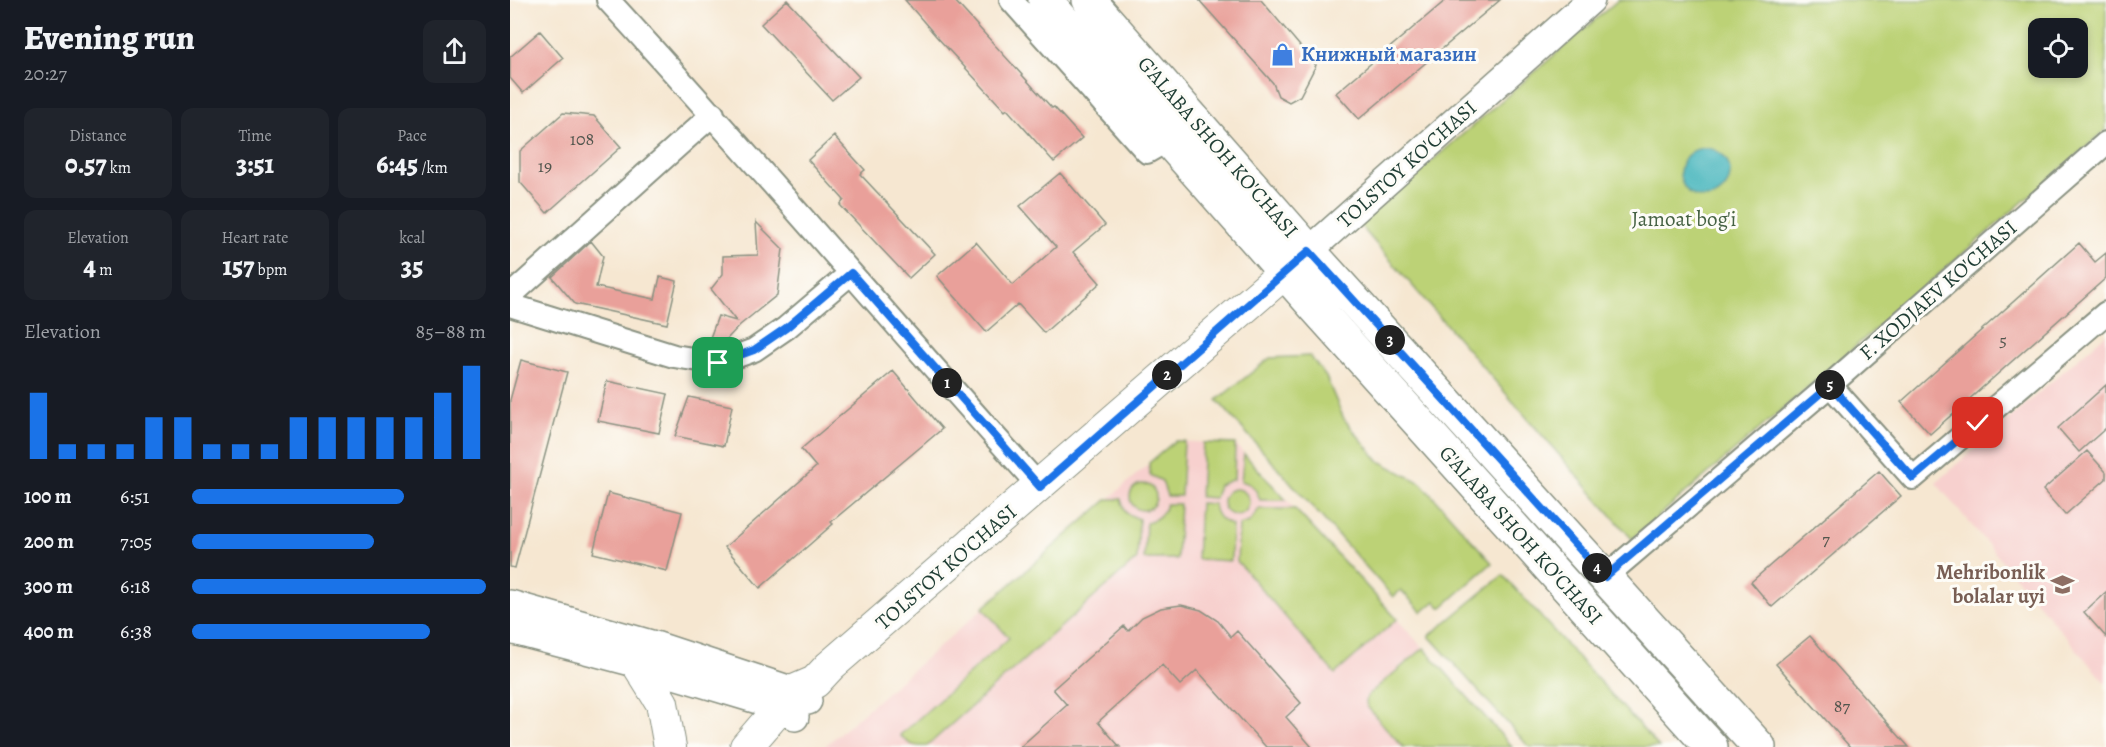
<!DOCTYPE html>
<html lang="en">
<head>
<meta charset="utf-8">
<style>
  body { margin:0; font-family:Alegreya,serif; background:#20242c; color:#f1f3f6; height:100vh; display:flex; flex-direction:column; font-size:22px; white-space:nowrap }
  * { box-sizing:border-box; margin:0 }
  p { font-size:20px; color:#9ea1a6 }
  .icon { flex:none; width:33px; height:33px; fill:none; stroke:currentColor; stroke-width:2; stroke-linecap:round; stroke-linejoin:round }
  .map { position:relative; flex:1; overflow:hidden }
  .sheet { display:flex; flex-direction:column; background:#171b24; width:510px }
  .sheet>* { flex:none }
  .fabs { position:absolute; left:1518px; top:18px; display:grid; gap:12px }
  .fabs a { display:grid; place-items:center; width:60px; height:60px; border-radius:12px; background:#171b24; box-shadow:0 3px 9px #0003; font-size:30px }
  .pin { position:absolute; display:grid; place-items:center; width:51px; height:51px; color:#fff; margin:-26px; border-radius:12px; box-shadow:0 3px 9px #0006 }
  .km { position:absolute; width:30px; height:30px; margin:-15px; border-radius:50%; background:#222; color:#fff; font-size:16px; line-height:30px; text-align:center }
  .round { display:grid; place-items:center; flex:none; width:63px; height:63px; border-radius:12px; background:#20242c }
  .headline { display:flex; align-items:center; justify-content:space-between; height:102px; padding:0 24px }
  h1 { font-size:33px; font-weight:800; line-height:45px }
  .figures { display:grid; grid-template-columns:repeat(3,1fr); gap:9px; height:102px; padding:6px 24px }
  .figures div { display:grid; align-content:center; border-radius:12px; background:#20242c; text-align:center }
  .figures b { font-size:26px; font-weight:800 }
  .figures small { font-size:16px; font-weight:400 }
  .figures p { font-size:16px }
  .chart { height:168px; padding:12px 24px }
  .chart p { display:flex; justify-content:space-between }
  .chart svg { width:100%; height:108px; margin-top:6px; stroke:#1a73e8; stroke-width:6 }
  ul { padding:0 24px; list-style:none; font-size:20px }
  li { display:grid; grid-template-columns:96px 72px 1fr; align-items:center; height:45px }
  li i { height:15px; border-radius:8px; background:#1a73e8 }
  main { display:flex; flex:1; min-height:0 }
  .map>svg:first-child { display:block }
</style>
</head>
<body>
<main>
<section class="sheet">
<div class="headline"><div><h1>Evening run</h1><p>20:27</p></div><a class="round"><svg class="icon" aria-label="share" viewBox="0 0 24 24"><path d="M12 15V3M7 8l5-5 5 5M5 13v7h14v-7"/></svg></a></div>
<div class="figures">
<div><p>Distance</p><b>0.57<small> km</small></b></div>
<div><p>Time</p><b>3:51</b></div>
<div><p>Pace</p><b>6:45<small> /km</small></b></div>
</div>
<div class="figures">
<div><p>Elevation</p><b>4<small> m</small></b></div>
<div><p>Heart rate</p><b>157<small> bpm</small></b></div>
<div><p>kcal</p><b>35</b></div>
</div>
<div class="chart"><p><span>Elevation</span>85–88 m</p>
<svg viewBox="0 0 160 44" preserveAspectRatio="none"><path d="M5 44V17M15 44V38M25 44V38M35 44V38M45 44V27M55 44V27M65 44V38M75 44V38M85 44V38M95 44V27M105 44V27M115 44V27M125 44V27M135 44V27M145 44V17M155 44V6"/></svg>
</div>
<ul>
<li><b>100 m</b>6:51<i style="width:72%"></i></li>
<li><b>200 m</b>7:05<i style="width:62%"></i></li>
<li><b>300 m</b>6:18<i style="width:100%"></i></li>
<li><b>400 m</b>6:38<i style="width:81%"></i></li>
</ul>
</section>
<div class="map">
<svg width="1596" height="747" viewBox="0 0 1596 747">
  <rect width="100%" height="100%" fill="#fdfcf7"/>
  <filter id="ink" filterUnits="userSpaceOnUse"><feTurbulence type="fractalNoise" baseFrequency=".0167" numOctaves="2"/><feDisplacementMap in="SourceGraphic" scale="12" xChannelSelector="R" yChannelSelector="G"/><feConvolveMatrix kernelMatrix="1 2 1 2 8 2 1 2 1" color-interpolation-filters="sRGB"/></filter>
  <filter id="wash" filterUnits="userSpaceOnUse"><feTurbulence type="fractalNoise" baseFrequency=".008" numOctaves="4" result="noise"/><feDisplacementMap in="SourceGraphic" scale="24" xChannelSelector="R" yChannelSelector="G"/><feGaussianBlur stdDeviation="1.35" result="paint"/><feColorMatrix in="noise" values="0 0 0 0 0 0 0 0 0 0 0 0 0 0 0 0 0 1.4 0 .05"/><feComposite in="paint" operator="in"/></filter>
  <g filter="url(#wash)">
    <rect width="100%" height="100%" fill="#f6e7d1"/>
    <path fill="#f7d0ce" d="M1596 334V684L1426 483Z
      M665 441 725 444 897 630 1002 747H314Z"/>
    <path fill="#bcd276" stroke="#6e8855" stroke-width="1.5" fill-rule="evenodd" d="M1108 0H1596V130L1122 539 849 224ZM1528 28H1568V68H1528Z
      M800 356 816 377 834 419 869 461 911 483 982 563 931 608 925 601 912 612 891 590 883 597 707 400 760 358Z
      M665 441H674L671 496H657L652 481 640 475 639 463Z
      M693 443 725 444 724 479 709 485 705 498 690 497Z
      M734 454 776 500H750C746 489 743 484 731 481Z
      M620 497a13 13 0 1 1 26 0a13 13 0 1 1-26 0Z
      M713 502a13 13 0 1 1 26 0a13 13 0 1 1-26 0Z
      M598 499H611L616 513 629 519 627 559 417 746C404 747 399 745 390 735L499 638 473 608Z
      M690 503 704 504C705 515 712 522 722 525L721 561 687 559Z
      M656 504H670L667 559H634L636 523C646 520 654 514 656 504Z
      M749 509H785L887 619 825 674 727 561 729 525 739 522Z
      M993 575 1149 747H1019L919 636Z
      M914 648 1002 747H893L860 710C855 704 855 701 859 694Z"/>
    <path fill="#46b6bd" stroke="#327a78" stroke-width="1.5" d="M1170 173a25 25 0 1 1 50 0a25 25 0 1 1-50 0Z"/>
    <g id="blocks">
      <path fill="#e9a09a" d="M277 0 349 77 322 100 251 24Z
        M395 0H444L542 108 544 107 572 138 544 162 497 109 495 111 426 36Z
        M689 0H751L806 65 790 96 779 102 768 96 763 83Z
        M936 0H990L849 119 826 93Z
        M30 31 53 58 13 93 0 78V57Z
        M53 113 84 116 111 147 37 213 10 182V151Z
        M324 136 355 170 350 174 425 254 399 278 330 205 334 200 298 160Z
        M550 173 595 225 563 252 590 283 534 333 508 304 476 332 427 276 466 242 503 285 546 247 510 206Z
        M246 222 273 249 267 295 230 325 215 341 200 338 208 316 226 321 201 289 213 274V256L248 255Z
        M81 241 93 256 86 287 145 299 150 277 167 281 157 324 65 304 42 277Z
        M1569 243 1585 262 1596 253V278L1420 434 1391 402Z
        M11 360 57 372 5 568 0 567V400Z
        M383 371 432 429 321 522 323 524 250 588 215 547 306 467 291 449Z
        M97 381 158 394 149 433 88 421Z
        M1596 385V428L1569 452 1548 428Z
        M179 397 222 406 214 446 165 436Z
        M1577 451 1596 472V479L1555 515 1533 490Z
        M1369 471 1391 496 1262 607 1241 582Z
        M98 493 172 512 157 571 83 553Z
        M1596 592V637L1574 612Z
        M671 605 691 610 708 621 721 637 727 631 791 703 776 717 802 747H756L687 670 670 685 652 665 588 722 610 747H510L557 705 543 689 614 626 618 631 632 617 651 608Z
        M1300 636 1399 747H1340L1266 664Z"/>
    </g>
  </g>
  <g filter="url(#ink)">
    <use href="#blocks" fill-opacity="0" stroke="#8a9282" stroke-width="1.5"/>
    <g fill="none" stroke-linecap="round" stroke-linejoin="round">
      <defs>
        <path id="minor" d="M98 0C245 160 385 326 530 487
          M501 0 637 152 658 140
          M0 296 203 114
          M0 305 164 356 208 363 244 350 276 328 341 273
          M1320 385 1403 478 1596 313
          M1095 577 1320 385 1596 143"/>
        <path id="tertiary" d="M799 251 1081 0
          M0 604 148 646 284 691 298 701
          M0 630 121 662 271 707 285 717"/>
        <path id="secondary" d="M127 663 152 703 160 747
          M236 747 284 691 305 682 320 666 795 255"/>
        <path id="primary" d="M535 0 806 308 1201 747
          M579 0 799 251 1249 747"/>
      </defs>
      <use href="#minor" stroke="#8a9282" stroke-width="26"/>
      <use href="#tertiary" stroke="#8a9282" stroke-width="30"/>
      <use href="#secondary" stroke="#8a9282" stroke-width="34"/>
      <use href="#primary" stroke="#8a9282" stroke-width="36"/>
      <use href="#minor" stroke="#fff" stroke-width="22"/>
      <use href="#tertiary" stroke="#fff" stroke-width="27"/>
      <use href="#secondary" stroke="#fff" stroke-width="32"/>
      <use href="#primary" stroke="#fff" stroke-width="33"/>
    </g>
  </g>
  <g fill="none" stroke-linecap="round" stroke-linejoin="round" filter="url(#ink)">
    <defs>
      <path id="route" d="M208 363 244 350 276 328 341 273 530 487 799 251 1095 577 1320 385 1403 478 1468 423"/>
    </defs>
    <use href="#route" stroke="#fff" stroke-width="12"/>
    <use href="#route" stroke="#1a73e8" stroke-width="8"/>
  </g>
  <defs>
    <symbol id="shop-bare" viewBox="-9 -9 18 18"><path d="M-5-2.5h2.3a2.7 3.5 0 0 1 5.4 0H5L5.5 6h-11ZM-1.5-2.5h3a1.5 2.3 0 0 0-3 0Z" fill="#3f7fe0" stroke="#fdfcf7" stroke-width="2.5" paint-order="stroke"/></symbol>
    <symbol id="school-bare" viewBox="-9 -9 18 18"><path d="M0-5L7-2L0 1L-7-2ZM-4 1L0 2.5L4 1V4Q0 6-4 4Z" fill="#8d6e63" stroke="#fdfcf7" stroke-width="2.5" paint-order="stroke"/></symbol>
  </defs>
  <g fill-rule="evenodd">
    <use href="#shop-bare" x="756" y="38" width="33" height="33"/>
    <use href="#school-bare" x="1536" y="568" width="33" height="33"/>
  </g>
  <g text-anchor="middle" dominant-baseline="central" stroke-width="6" stroke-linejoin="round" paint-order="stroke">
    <g font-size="18" fill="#52564e">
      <text x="72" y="139">108</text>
      <text x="35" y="166">19</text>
      <text x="1493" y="340">5</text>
      <text x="1316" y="539">7</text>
      <text x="1332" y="706">87</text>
    </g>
    <g font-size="21" font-weight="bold" fill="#366cbe" stroke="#fdfcf7" text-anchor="start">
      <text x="791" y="54">Книжный магазин</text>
    </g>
    <g font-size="21" fill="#1f3d34" stroke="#fdfcf7">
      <text transform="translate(708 147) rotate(49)">G'ALABA SHOH KO'CHASI</text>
      <text transform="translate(897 164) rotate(-42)">TOLSTOY KO'CHASI</text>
      <text transform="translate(1428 290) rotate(-41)">F. XODJAEV KO'CHASI</text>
      <text transform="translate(1011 535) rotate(48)">G'ALABA SHOH KO'CHASI</text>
      <text transform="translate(436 567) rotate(-41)">TOLSTOY KO'CHASI</text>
    </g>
    <g font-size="21" fill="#466244" stroke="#fdfcf7">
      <text x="1174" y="219">Jamoat bog'i</text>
    </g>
    <g font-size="21" font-weight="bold" fill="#785e54" stroke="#fdfcf7" text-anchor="end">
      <text x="1535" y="572">Mehribonlik<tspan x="1535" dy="24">bolalar uyi</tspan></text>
    </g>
  </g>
</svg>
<div class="fabs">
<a><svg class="icon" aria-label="locate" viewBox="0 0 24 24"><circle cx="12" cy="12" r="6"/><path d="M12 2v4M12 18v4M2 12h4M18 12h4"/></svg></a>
</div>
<div class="pin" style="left:208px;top:363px;background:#1e9e55"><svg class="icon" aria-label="arrive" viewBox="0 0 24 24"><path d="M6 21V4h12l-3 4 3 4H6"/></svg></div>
<div class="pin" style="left:1468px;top:423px;background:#d93025"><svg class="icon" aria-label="check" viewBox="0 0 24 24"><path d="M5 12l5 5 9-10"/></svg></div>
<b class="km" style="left:437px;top:383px">1</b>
<b class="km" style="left:657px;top:375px">2</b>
<b class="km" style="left:880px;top:340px">3</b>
<b class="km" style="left:1087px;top:568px">4</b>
<b class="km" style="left:1320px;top:385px">5</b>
</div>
</main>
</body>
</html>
